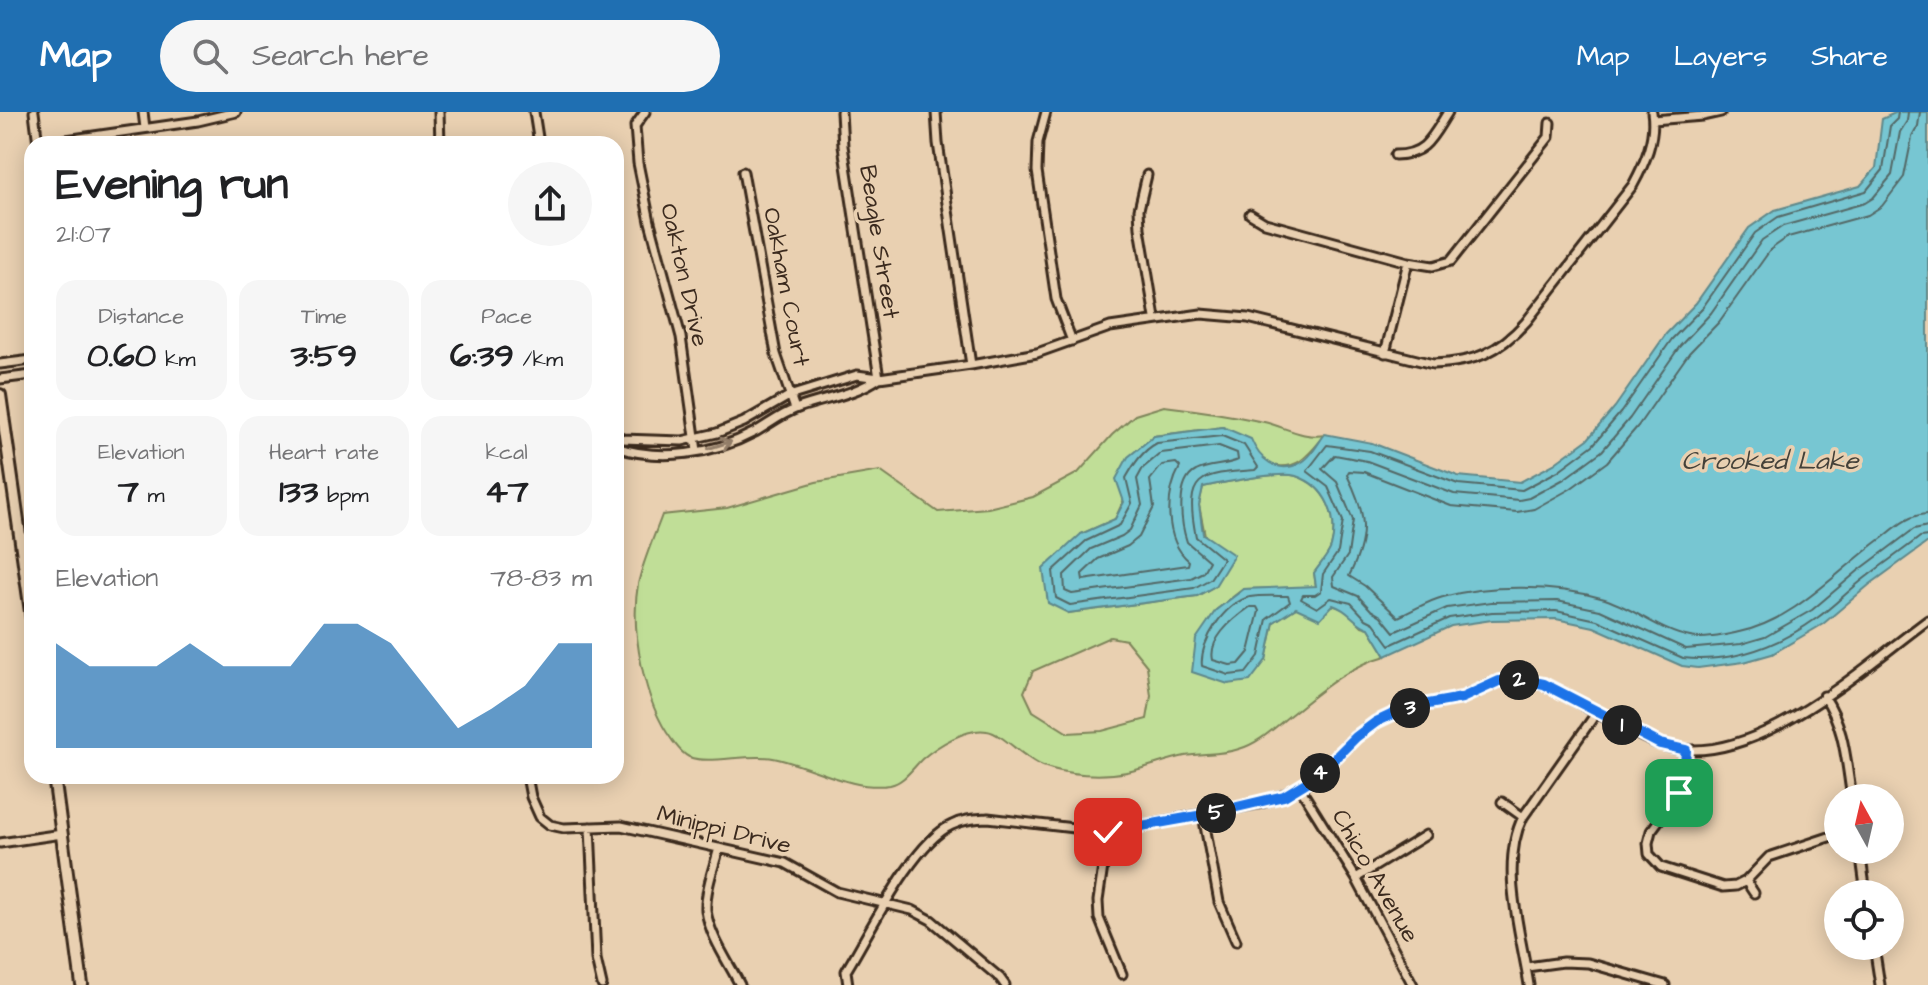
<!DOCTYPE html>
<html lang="en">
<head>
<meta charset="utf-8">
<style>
  body { margin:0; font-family:"Architects Daughter",sans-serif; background:#f6f6f6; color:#202124; height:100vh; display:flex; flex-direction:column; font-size:30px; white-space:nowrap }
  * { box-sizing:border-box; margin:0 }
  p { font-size:26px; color:#757577 }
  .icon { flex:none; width:44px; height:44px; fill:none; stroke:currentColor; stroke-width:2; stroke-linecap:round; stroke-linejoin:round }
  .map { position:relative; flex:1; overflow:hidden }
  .details { position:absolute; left:24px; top:24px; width:600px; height:648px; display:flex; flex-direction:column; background:#fff; border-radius:24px; box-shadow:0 4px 20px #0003 }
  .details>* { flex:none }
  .needle { width:52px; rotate:352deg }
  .tools { position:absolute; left:1824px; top:672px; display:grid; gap:16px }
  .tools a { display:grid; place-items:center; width:80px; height:80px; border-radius:50%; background:#fff; box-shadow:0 4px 20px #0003; font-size:40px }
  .pin { position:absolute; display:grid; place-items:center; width:68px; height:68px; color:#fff; margin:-34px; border-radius:16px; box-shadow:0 4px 12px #0006 }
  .km { position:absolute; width:40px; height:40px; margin:-20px; border-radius:50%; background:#222; color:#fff; font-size:22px; line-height:40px; text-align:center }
  .round { display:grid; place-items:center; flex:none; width:84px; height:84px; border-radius:42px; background:#f6f6f6 }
  .summary { display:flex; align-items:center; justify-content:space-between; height:136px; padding:0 32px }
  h1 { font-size:44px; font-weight:700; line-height:60px }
  .metrics { display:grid; grid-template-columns:repeat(3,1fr); gap:12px; height:136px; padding:8px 32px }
  .metrics div { display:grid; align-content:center; border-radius:20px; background:#f6f6f6; text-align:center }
  .metrics b { font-size:34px; font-weight:700 }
  .metrics small { font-size:22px; font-weight:400 }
  .metrics p { font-size:22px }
  .chart { height:224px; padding:16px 32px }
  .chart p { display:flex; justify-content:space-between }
  .chart svg { width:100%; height:144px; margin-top:8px; fill:#1f6fb2; opacity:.7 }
  header { display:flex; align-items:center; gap:48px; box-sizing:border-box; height:112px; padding:0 40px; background:#1f6fb2; color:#fff }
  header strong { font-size:38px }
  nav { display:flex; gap:44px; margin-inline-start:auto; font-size:28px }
  .search { width:560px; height:72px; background:#f6f6f6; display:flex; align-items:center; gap:20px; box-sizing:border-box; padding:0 28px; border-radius:44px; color:#757577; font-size:30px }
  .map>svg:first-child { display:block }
</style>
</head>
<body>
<header>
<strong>Map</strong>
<div class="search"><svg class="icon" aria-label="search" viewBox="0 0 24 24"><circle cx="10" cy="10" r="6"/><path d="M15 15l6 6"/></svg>Search here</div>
<nav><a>Map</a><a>Layers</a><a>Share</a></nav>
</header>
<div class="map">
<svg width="1928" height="873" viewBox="0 0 1928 873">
  <rect width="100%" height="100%" fill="#e9d0b1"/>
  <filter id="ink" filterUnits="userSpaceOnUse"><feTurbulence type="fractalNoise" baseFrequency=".0125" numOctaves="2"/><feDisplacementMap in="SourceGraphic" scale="16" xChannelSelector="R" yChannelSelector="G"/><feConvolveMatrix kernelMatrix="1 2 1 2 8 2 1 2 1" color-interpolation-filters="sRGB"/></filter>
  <g filter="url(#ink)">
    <path fill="#c0de97" stroke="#7e845a" stroke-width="2" fill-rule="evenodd" d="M1164 294C1198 298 1231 303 1264 310 1285 315 1304 327 1325 323 1310 341 1299 359 1272 353L1223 315 1153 324 1115 407 1081 422 1068 501 1197 484 1215 474 1199 393 1203 375C1222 371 1280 359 1296 364 1327 374 1339 406 1331 435 1328 444 1320 453 1314 461L1316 475 1243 477 1216 498 1266 548 1274 510 1296 496 1332 493 1346 498 1362 514 1369 516 1386 544C1348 554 1319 580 1289 604 1273 617 1259 631 1239 637 1221 643 1203 641 1185 644 1165 648 1147 656 1127 660 1102 665 1067 663 1043 654 1024 647 1002 621 987 619 967 615 937 634 922 647 912 657 904 670 890 673 850 679 811 653 773 646 748 641 709 653 689 645 681 641 677 634 672 628 644 591 630 518 638 472 643 449 654 425 662 403L727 396 816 370 880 359 938 400 988 396 1033 385 1078 361 1112 323 1135 303ZM1110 525 1126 528 1147 554 1151 584 1147 607 1102 619 1068 621 1033 599 1024 580 1033 559Z"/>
    <path fill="#77c6d2" stroke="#5f888a" stroke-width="2" d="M1897 0H1928V430L1869 473 1823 512 1772 542 1744 550 1698 556 1682 554 1594 515 1556 507 1492 508 1451 514 1386 544 1369 516C1354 512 1351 499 1333 493L1320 507 1296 496 1274 510 1266 548 1250 569 1228 572 1192 560 1196 527 1216 498 1244 477 1316 474 1314 461C1319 453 1328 444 1331 435 1339 406 1327 374 1296 364 1280 359 1222 371 1203 375L1199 393 1203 422 1234 443 1215 474 1197 484 1068 501 1048 491 1043 457 1081 422 1115 407 1124 390 1116 367 1128 345 1154 324 1223 315 1251 327C1259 347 1277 363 1300 351 1310 347 1318 331 1325 322L1372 331 1458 364 1520 370 1554 352 1588 327 1615 295 1666 222 1696 191 1749 116 1775 98 1860 74 1876 56 1882 7Z"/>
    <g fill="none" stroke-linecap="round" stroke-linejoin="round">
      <path stroke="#536866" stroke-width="2" d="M1898 0 1897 7 1890 14 1883 58 1866 79 1778 105 1755 121 1703 195 1672 227 1621 300 1593 333 1558 359 1522 378 1458 372 1370 339 1327 333 1307 359 1328 375 1343 409 1338 440 1323 462 1321 479 1315 483H1303L1301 487 1317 496 1331 486 1351 491 1366 507 1374 511 1390 533 1449 506 1492 500 1556 499 1597 508 1683 546C1732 551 1778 534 1817 506 1834 494 1849 478 1865 466 1883 452 1902 439 1920 425L1928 424
        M1908 0 1907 9 1900 20 1892 63 1873 86 1865 91 1783 114 1762 128 1711 201 1680 234 1630 306 1602 339 1564 367 1529 386 1519 388 1454 382 1367 349 1335 343 1322 357 1337 370 1353 408 1348 443 1333 465 1334 474 1358 484 1371 498 1381 504 1394 520 1447 496 1491 490 1557 489 1600 498 1686 537 1741 532 1765 525 1812 498 1858 459 1914 417 1928 414
        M1920 0 1918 14 1912 25 1904 65 1882 94 1868 103 1788 125 1771 137 1719 210 1689 241 1638 314 1607 350 1570 377 1534 397 1517 400 1451 394 1364 360 1349 359 1347 363C1367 402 1369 425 1349 464L1365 474 1398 505C1413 499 1427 489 1443 485 1489 472 1555 473 1601 486 1632 494 1658 519 1690 525 1704 528 1725 523 1739 520 1794 509 1837 459 1881 427 1895 416 1909 402 1928 402
        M1222 324 1244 333 1258 355 1255 358C1198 362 1184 364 1196 425L1223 447 1210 467 1194 476 1070 493 1056 486 1053 459 1086 429 1120 413 1132 391 1126 366C1134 352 1142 339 1157 331Z
        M1219 334 1237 341 1238 348C1225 354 1208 352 1196 359 1175 370 1181 412 1187 430L1209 449 1203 460 1191 466 1072 482 1065 479 1064 463 1091 437 1122 424 1130 418 1142 393 1137 367 1143 356 1161 341Z
        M1176 351 1180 355C1165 382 1164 428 1189 449L1188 453 1083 468 1082 462 1098 447 1128 434 1139 425 1154 395 1150 368 1162 353Z
        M1288 484 1290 490 1267 507 1259 544 1246 561 1229 563 1202 554C1199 530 1225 490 1250 485 1262 483 1276 484 1288 484Z
        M1250 495H1257L1259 499 1249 540 1239 552 1230 553 1213 548C1208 526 1234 506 1250 495Z"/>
      <defs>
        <path id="street" d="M34 0 38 32 198 9 236 0
          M143 0 145 16
          M439 0 440 32
          M534 0 539 32
          M645 0 635 14 638 51 650 110 681 225 697 339
          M841 0 843 34 879 266
          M936 0 938 31 971 253
          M1046 0 1038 30 1037 59 1056 187 1072 229
          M1653 8 1703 4 1721 0
          M1395 43C1426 43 1432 25 1448 0
          M743 60 776 242 795 297
          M1147 63 1139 97 1140 116 1155 206
          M1250 102 1265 111 1408 150 1433 154 1451 149 1549 25 1550 11
          M1385 241 1408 150
          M0 252 32 248
          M0 267 32 263
          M616 323 622 327 682 329 717 321 744 310 789 284 857 263 879 266 971 253 1037 241 1110 215 1201 202 1248 206 1433 252C1475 250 1498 241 1526 210L1633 73C1645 51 1656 26 1652 0
          M616 335C660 350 714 342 755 320 769 312 783 301 798 296 826 286 854 283 879 266
          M1824 584C1845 615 1846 650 1852 686
          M1686 638 1684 667 1679 681 1651 719 1648 731 1649 742 1661 755 1723 775 1736 774 1746 769 1769 745 1838 722
          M527 664 531 685 540 705 550 713 564 716 621 714 785 751 837 780 912 798 931 808 1000 866 1005 873
          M1300 676 1356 766 1413 873
          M1502 690 1523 705
          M1203 703 1219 790 1236 829
          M590 715 596 847 602 873
          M1108 720 1098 789 1099 806 1122 862
          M0 731 62 722
          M719 736C714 755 705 778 706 798 709 823 729 851 740 873
          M1860 738 1866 782
          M1356 766 1426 723
          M1746 769 1754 781
          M1874 834 1880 873
          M1527 855 1563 850 1588 851 1665 873
          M848 873 846 859C869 822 913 730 952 713 964 707 975 707 988 706L1108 720 1262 691 1300 676 1317 664 1356 625 1376 610 1406 596 1462 586 1499 569 1524 568 1544 572C1580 590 1623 618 1659 632 1746 665 1862 556 1928 508
          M1529 873C1521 821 1499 753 1523 705L1597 600"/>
        <path id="secondary" d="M0 283 32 507
          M54 664 82 873"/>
      </defs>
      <use href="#street" stroke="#3b2a1e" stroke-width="13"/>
      <use href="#secondary" stroke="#3b2a1e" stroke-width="16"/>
      <use href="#street" stroke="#e9d0b1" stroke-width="7"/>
      <use href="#secondary" stroke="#e9d0b1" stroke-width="10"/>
    </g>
    <defs><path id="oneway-shaft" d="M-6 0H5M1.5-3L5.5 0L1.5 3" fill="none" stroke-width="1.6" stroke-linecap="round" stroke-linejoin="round" transform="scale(2)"/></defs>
    <use stroke="#927d68" href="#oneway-shaft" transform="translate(720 333) rotate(-17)"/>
  </g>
  <g fill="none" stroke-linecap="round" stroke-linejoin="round" filter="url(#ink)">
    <defs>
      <path id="route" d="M1108 720 1203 703 1284 684 1317 664 1356 625 1376 610 1406 596 1462 586 1499 569 1524 568 1544 572 1660 632 1686 638 1684 667 1679 681"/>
    </defs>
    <use href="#route" stroke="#fff" stroke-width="16"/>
    <use href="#route" stroke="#1a73e8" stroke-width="10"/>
  </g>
  <g text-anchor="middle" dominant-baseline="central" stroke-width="7" stroke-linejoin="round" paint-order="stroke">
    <g font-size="24" fill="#3b2a1e" stroke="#e9d0b1">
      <text transform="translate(879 130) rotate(81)">Beagle Street</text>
      <text transform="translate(684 163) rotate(77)">Oakton Drive</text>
      <text transform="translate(786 175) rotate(79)">Oakham Court</text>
      <text transform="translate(724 718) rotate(14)">Minippi Drive</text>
      <text transform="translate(1375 764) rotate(60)">Chico Avenue</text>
    </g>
    <g font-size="26" font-style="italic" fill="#444139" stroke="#e9d0b1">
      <text x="1770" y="349">Crooked Lake</text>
    </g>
  </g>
</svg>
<div class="tools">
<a><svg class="needle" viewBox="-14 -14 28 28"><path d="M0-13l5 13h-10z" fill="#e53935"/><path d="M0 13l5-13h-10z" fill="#757577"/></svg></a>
<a><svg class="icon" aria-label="locate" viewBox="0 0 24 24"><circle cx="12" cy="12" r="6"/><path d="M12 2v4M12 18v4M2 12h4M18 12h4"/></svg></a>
</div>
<div class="pin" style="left:1679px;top:681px;background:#1e9e55"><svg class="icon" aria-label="arrive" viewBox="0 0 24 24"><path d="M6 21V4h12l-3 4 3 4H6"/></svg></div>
<div class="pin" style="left:1108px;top:720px;background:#d93025"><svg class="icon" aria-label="check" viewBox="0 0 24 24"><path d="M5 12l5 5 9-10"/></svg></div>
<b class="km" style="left:1622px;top:613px">1</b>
<b class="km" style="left:1519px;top:568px">2</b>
<b class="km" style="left:1410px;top:596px">3</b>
<b class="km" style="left:1320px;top:661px">4</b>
<b class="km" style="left:1216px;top:701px">5</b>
<section class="details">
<div class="summary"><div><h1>Evening run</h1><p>21:07</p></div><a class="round"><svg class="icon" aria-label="share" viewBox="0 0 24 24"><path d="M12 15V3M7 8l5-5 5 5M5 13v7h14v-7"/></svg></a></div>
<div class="metrics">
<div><p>Distance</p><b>0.60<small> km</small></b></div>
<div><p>Time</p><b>3:59</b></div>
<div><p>Pace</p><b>6:39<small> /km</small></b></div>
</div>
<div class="metrics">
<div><p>Elevation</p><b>7<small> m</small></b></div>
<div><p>Heart rate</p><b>133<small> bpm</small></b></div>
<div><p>kcal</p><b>47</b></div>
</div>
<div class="chart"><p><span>Elevation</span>78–83 m</p>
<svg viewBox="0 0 160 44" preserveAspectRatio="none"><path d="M0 44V12L10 19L20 19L30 19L40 12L50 19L60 19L70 19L80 6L90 6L100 12L110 25L120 38L130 32L140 25L150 12L160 12V44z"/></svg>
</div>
</section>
</div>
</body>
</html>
